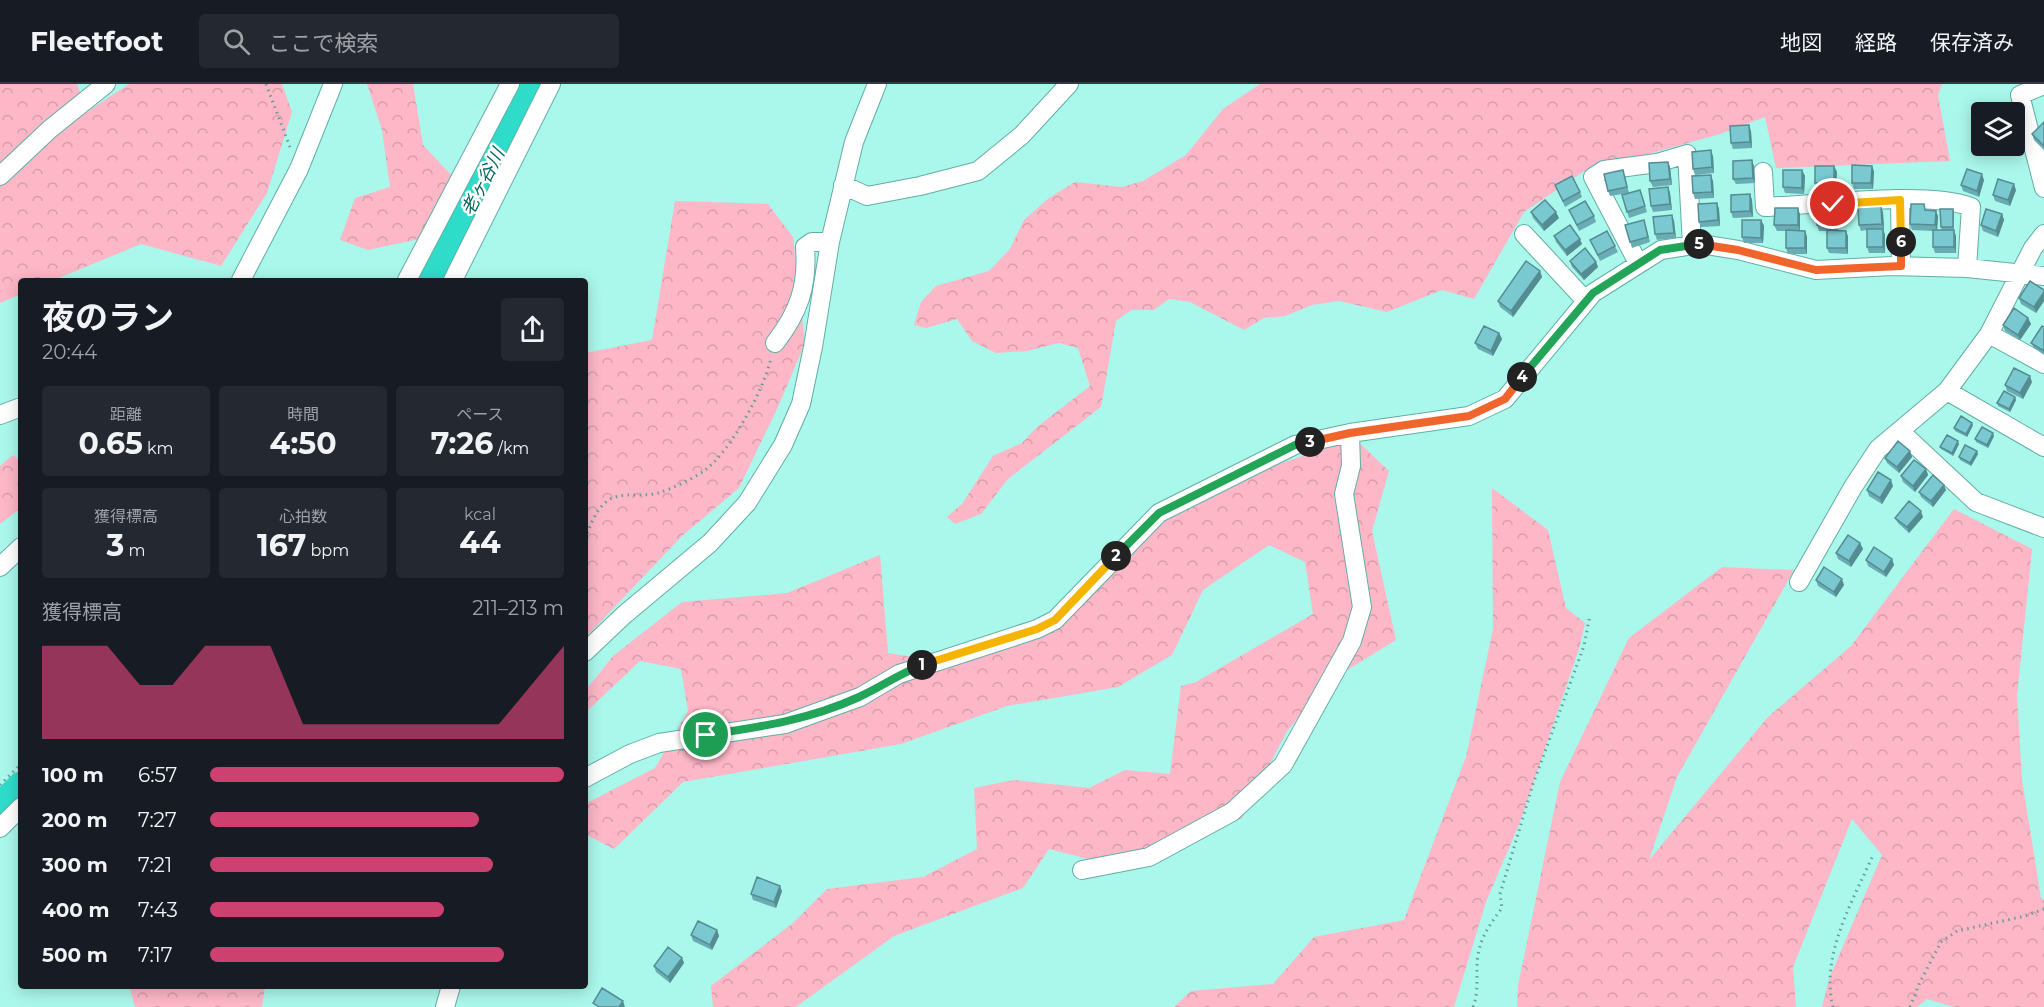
<!DOCTYPE html>
<html lang="ja">
<head>
<meta charset="utf-8">
<style>
  body { margin:0; font-family:Montserrat,"Noto Sans JP",sans-serif; background:#242831; color:#f1f3f6; height:100vh; display:flex; flex-direction:column; font-size:22px; white-space:nowrap }
  * { box-sizing:border-box; margin:0 }
  p { font-size:20px; color:#9ea1a6 }
  .icon { flex:none; width:33px; height:33px; fill:none; stroke:currentColor; stroke-width:2; stroke-linecap:round; stroke-linejoin:round }
  .map { position:relative; flex:1; overflow:hidden }
  .panel { position:absolute; left:18px; top:194px; width:570px; height:711px; display:flex; flex-direction:column; background:#171b24; border-radius:6px; box-shadow:0 3px 15px #0003 }
  .panel>* { flex:none }
  .fabs { position:absolute; left:1971px; top:18px; display:grid; gap:12px }
  .fabs a { display:grid; place-items:center; width:54px; height:54px; border-radius:6px; background:#171b24; box-shadow:0 3px 15px #0003; font-size:30px }
  .pin { position:absolute; display:grid; place-items:center; width:51px; height:51px; color:#fff; margin:-26px; border:3px solid #fff; border-radius:50%; box-shadow:0 2px 6px #0007 }
  .km { position:absolute; width:30px; height:30px; margin:-15px; border-radius:50%; background:#222; color:#fff; font-size:16px; line-height:30px; text-align:center }
  .round { display:grid; place-items:center; flex:none; width:63px; height:63px; border-radius:6px; background:#242831 }
  .headline { display:flex; align-items:center; justify-content:space-between; height:102px; padding:0 24px }
  h1 { font-size:33px; font-weight:700; line-height:45px }
  .figures { display:grid; grid-template-columns:repeat(3,1fr); gap:9px; height:102px; padding:6px 24px }
  .figures div { display:grid; align-content:center; border-radius:6px; background:#242831; text-align:center }
  .figures b { font-size:30px; font-weight:700 }
  .figures small { font-size:16px; font-weight:400 }
  .figures p { font-size:16px }
  .chart { height:168px; padding:12px 24px }
  .chart p { display:flex; justify-content:space-between }
  .chart svg { width:100%; height:108px; margin-top:6px; fill:#cd4171; opacity:.7 }
  ul { padding:0 24px; list-style:none; font-size:20px }
  li { display:grid; grid-template-columns:96px 72px 1fr; align-items:center; height:45px }
  li i { height:15px; border-radius:8px; background:#cd4171 }
  header { display:flex; align-items:center; gap:36px; box-sizing:border-box; height:84px; padding:0 30px; background:#171b24; border-bottom:2px solid #363941 }
  header strong { font-size:28px }
  nav { display:flex; gap:33px; margin-inline-start:auto; font-size:21px }
  .search { width:420px; height:54px; background:#242831; display:flex; align-items:center; gap:15px; box-sizing:border-box; padding:0 21px; border-radius:6px; color:#9ea1a6; font-size:22px }
  .map>svg:first-child { display:block }
</style>
</head>
<body>
<header>
<strong>Fleetfoot</strong>
<div class="search"><svg class="icon" aria-label="search" viewBox="0 0 24 24"><circle cx="10" cy="10" r="6"/><path d="M15 15l6 6"/></svg>ここで検索</div>
<nav><a>地図</a><a>経路</a><a>保存済み</a></nav>
</header>
<div class="map">
<svg width="2044" height="923" viewBox="0 0 2044 923">
  <defs>
    <pattern id="forest-crowns" width="20" height="18" patternUnits="userSpaceOnUse" patternTransform="scale(1.5)"><rect width="20" height="18" fill="#fdb7c7"/><path d="M2 6a3 3 0 1 1 6 0M12 15a3 3 0 1 1 6 0" fill="none" stroke="#d79daa"/></pattern>
  </defs>
  <rect width="100%" height="100%" fill="#aaf7eb"/>
  <path fill="url(#forest-crowns)" d="M0 0H77L87 28 129 0H282L292 28 267 109 221 182 141 160 54 196H21V210L0 219Z
    M367 0H413L423 61 454 94 424 154 368 166 340 156 355 114 390 103 382 46Z
    M1260 0H1942L1938 11 1950 77 1776 84 1765 33 1720 50 1583 88 1524 128 1474 215 1442 206 1387 228 1339 217 1312 221 1285 232 1264 234 1244 246 1190 218 1169 215 1154 226H1131L1116 237 1101 323 1008 395 981 430 955 440 947 433 962 420 993 372 1022 359 1037 343 1090 302 1078 264 1059 259 1027 267 996 269 972 257 957 235 926 244 914 241 921 218 936 202 989 187 1010 165 1024 136 1049 114 1075 98 1122 103 1143 97 1186 71 1223 25Z
    M675 117 768 120 793 153 805 259 778 323 739 404 682 452 585 554V269L652 256Z
    M1354 354 1389 387 1372 447 1396 556 1331 596 1287 647 1242 734 1104 779 1049 765 1023 804 894 852 796 923H713L711 902 793 839 827 805 923 793 977 765 974 704 1013 696 1089 704 1125 686 1170 690 1181 602 1196 598 1313 530 1305 478 1269 461 1203 506 1172 571 1118 603 1007 622 901 660 683 698 614 765 585 750V720L655 684 688 627 681 585 640 577 585 629V607L613 572 682 518 787 509 880 471 888 569 932 576 1055 544 1160 433 1265 385Z
    M13 371 21 377V424L0 440V382Z
    M1492 404 1548 446 1566 524 1585 539 1579 565 1520 738 1486 818 1454 923H1174L1191 907 1273 900 1314 853 1404 836 1466 673 1493 545Z
    M1954 425 2032 465 2017 612 2022 696 2041 814 2044 816V923H1954L1927 915 1917 923H1822L1829 895 1882 771 1852 735 1793 883 1796 923H1517L1518 902 1560 698 1629 554 1722 483 1794 486 1677 693 1649 776 1767 634 1851 562Z
    M129 902H265L262 923H135Z"/>
  <g fill="none" stroke-linecap="round" stroke-linejoin="round">
    <path stroke="#2fdcca" stroke-width="27" d="M432 196 534 0
      M0 722 21 701"/>
    <defs>
      <path id="minor" d="M2044 1 2020 11 2044 104
        M1763 88 1765 123C1814 121 1930 106 1971 123L1967 184
        M0 92 50 45 106 0
        M843 101 867 112 920 102 978 87 1022 51 1069 0
        M1900 116 1901 182
        M1524 150 1586 217
        M1638 179 1593 93 1604 86 1657 79 1687 70 1692 161
        M241 196 299 85 333 0
        M407 196 510 0
        M453 196 551 0
        M1989 250 2044 280
        M775 259C799 228 808 202 805 163L812 158H830
        M1947 307 2044 363
        M0 331 21 323
        M1900 347 1976 418 2044 444
        M0 483 21 463
        M1799 498 1853 403 1878 365 1947 307 1989 250 2033 164 2044 150
        M585 568 624 531 710 459 747 419 783 361 801 320 813 263 830 158 854 58 877 0
        M585 694 630 670 659 659 785 640 860 613 899 590 1037 545 1055 536 1159 429 1295 361 1350 349 1469 332 1505 315 1593 209 1661 166 1700 160 1738 166 1816 186 1892 182 1967 184 2044 192
        M0 744 21 723
        M1082 786 1149 773 1232 728 1283 681 1352 557 1362 523 1344 410 1351 382 1350 349
        M445 923 451 902"/>
    </defs>
    <use href="#minor" stroke="#62aea3" stroke-width="20"/>
    <path stroke="#659e96" stroke-width="3" stroke-dasharray="1.5 4.5" stroke-linecap="butt" d="M266 0 290 63
      M585 455C590 442 595 428 605 419 618 406 642 414 658 409 672 405 692 395 704 387 730 368 764 306 771 274
      M0 701 21 680
      M1473 923C1480 905 1475 889 1478 871 1481 852 1491 839 1502 824L1500 810 1533 700 1584 562 1590 531
      M1833 923C1820 871 1853 817 1873 771
      M1910 923 1920 898 1941 858 1957 847 2025 832 2044 825"/>
    <use href="#minor" stroke="#fff" stroke-width="18"/>
  </g>
  <path fill="#69acb3" d="M2044 38V66L2034 56 2032 50Z
    M1751 47 1752 64 1733 65 1731 59Z
    M1713 72 1714 89 1695 91 1693 85Z
    M1668 78 1670 83 1672 101 1653 103 1650 97Z
    M1754 82 1755 99 1736 100 1733 95Z
    M1834 82 1837 88 1836 105H1817L1815 99Z
    M1802 86 1805 92 1804 110 1785 109 1783 103Z
    M1874 87 1873 105H1854L1852 99Z
    M1625 92 1629 109 1610 112 1608 107Z
    M1984 96 1979 113 1963 107 1961 101Z
    M1713 97 1714 114 1695 115 1693 109Z
    M1555 101 1580 108 1582 113 1565 123Z
    M1668 103 1670 109 1672 126 1653 128 1651 122Z
    M1640 106 1647 128 1629 134 1622 111Z
    M2016 106 2010 122 1995 117 1993 111Z
    M1750 110 1752 116 1753 133 1733 134 1731 128Z
    M1717 119 1719 125 1720 142 1701 143 1699 138Z
    M1953 125 1954 128V146H1952L1956 152V169H1935L1933 163V147L1912 146 1910 140 1925 126 1938 132 1937 146H1942L1941 143Z
    M1569 126 1594 132 1596 138 1579 147Z
    M1531 128 1559 134 1544 147 1533 134Z
    M1883 128 1884 145H1883L1885 151V169H1869L1867 163V146L1861 147 1859 141Z
    M1800 130V147H1805L1807 153V170H1788L1786 164V147H1777L1774 141Z
    M1838 130V146L1848 152V170L1829 169 1827 164V147H1819L1817 141Z
    M2002 130 2004 136 1998 153 1983 147 1981 141Z
    M1761 136 1764 142 1763 159H1744L1742 153Z
    M1674 137 1676 154 1657 156 1655 150Z
    M1625 141 1646 142 1650 158 1632 164Z
    M1554 152 1582 160 1567 172 1556 158Z
    M1590 156 1615 162 1618 168 1600 177Z
    M1570 177 1596 178 1598 183 1584 196 1572 183Z
    M1540 187 1542 193 1513 233 1500 223 1498 217Z
    M2044 206V217L2036 229 2021 220 2019 214Z
    M2028 234 2031 240 2020 256 2005 247 2003 241Z
    M2044 243V271L2034 264 2031 259Z
    M1499 249 1502 255 1493 272 1478 265 1475 259Z
    M2032 298 2023 315 2007 307 2005 301Z
    M2015 313 2016 316 2010 328 1998 322 1997 319Z
    M1973 341 1967 353 1955 347 1954 344Z
    M1994 352 1988 364 1976 358 1975 355Z
    M1959 360 1953 372 1941 365 1940 363Z
    M1910 367 1912 373 1899 389 1887 379 1885 374Z
    M1978 370 1971 382 1960 376 1959 373Z
    M1926 385 1928 391 1915 408 1903 398 1901 392Z
    M1893 402 1882 420 1869 412 1867 406Z
    M1946 406 1933 423 1921 413 1919 408Z
    M1923 433 1909 449 1898 439 1895 434Z
    M1860 459 1863 465 1851 483 1838 475 1836 469Z
    M1892 475 1894 481 1886 493 1868 482 1866 476Z
    M1816 496 1844 501 1836 513 1818 502Z
    M782 807 776 824 753 816 751 810Z
    M717 846 719 852 712 866 693 857 691 851Z
    M682 874 684 879 670 899 656 888 654 882Z"/>
  <path fill="#558c92" d="M1749 41 1751 47 1752 64 1750 58Z
    M1711 66 1713 72 1714 89 1712 83Z
    M1752 76 1754 82 1755 99 1753 94Z
    M1668 78 1670 83 1672 101 1670 95Z
    M1834 82 1837 88 1836 105 1834 99Z
    M1872 82 1874 87 1873 105 1871 99Z
    M1802 86 1805 92 1804 110 1802 104Z
    M1982 90 1984 96 1979 113 1977 107Z
    M1711 91 1713 97 1714 114 1712 108Z
    M2014 100 2016 106 2010 122 2008 116Z
    M1668 103 1670 109 1672 126 1670 120Z
    M1750 110 1752 116 1753 133 1750 127Z
    M1717 119 1719 125 1720 142 1718 136Z
    M1881 122 1883 128 1884 145 1882 140Z
    M1798 124 1800 130V147L1798 141Z
    M1836 124 1838 130V147L1836 141Z
    M1936 127 1938 132 1937 147 1935 141Z
    M1556 128 1559 134 1544 147 1542 141Z
    M2002 130 2004 136 1998 153 1996 147Z
    M1672 131 1674 137 1676 154 1674 149Z
    M1761 136 1764 142 1763 159 1761 154Z
    M1883 145 1885 151V169L1883 163Z
    M1954 146 1956 152V169L1954 163Z
    M1805 147 1807 153V170L1805 164Z
    M1846 147 1848 152V170L1846 164Z
    M1580 155 1582 160 1567 172 1565 166Z
    M1596 178 1598 183 1584 196 1581 190Z
    M1540 187 1542 193 1513 233 1511 227Z
    M2044 208V217L2036 229 2034 223Z
    M2028 234 2031 240 2020 256 2018 251Z
    M1499 249 1502 255 1493 272 1491 267Z
    M2030 292 2032 298 2023 315 2020 309Z
    M2015 313 2016 316 2010 328 2009 325Z
    M1972 339 1973 341 1967 353 1966 350Z
    M1993 349 1994 352 1988 364 1987 361Z
    M1958 357 1959 360 1953 372 1952 369Z
    M1910 367 1912 373 1899 389 1897 383Z
    M1977 367 1978 370 1971 382 1970 379Z
    M1926 385 1928 391 1915 408 1913 402Z
    M1891 396 1893 402 1882 420 1880 414Z
    M1944 401 1946 406 1933 423 1931 417Z
    M1921 427 1923 433 1909 449 1907 443Z
    M1860 459 1863 465 1851 483 1849 477Z
    M1892 475 1894 481 1886 493 1884 488Z
    M1842 495 1844 501 1836 513 1834 508Z
    M780 802 782 807 776 824 774 818Z
    M717 846 719 852 712 866 710 861Z
    M682 874 684 879 670 899 668 893Z
    M623 917 625 923H619Z"/>
  <path fill="#7ac8d0" stroke="#558c92" stroke-width="1.5" d="M2044 38V62L2032 50Z
    M1749 41 1750 58 1731 59 1730 42Z
    M1711 66 1712 83 1693 85 1692 68Z
    M1752 76 1753 94 1733 95V77Z
    M1668 78 1670 95 1650 97 1649 79Z
    M1852 81 1872 82 1871 99H1852Z
    M1815 82H1834V99H1815Z
    M1967 85 1982 90 1977 107 1961 101Z
    M1623 86 1627 103 1608 107 1604 90Z
    M1783 86H1802V104L1783 103Z
    M1711 91 1712 108 1693 109 1692 92Z
    M1572 92 1580 108 1563 117 1555 101Z
    M1998 95 2014 100 2008 116 1993 111Z
    M1668 103 1670 120 1651 122 1649 105Z
    M1640 106 1645 122 1627 128 1622 111Z
    M1750 110V127L1731 128V111Z
    M1545 116 1556 128 1542 141 1531 128Z
    M1585 117 1594 132 1577 141 1569 126Z
    M1717 119 1718 136 1699 138 1698 120Z
    M1911 120H1924L1925 126 1936 127 1935 141 1910 140Z
    M1881 122 1882 140 1859 141 1858 124Z
    M1817 123 1836 124V141H1817Z
    M1775 124H1798V141H1774Z
    M1940 125H1953V143H1941Z
    M1986 125 2002 130 1996 147 1981 141Z
    M1672 131 1674 149 1655 150 1653 133Z
    M1644 136 1648 153 1630 158 1625 141Z
    M1742 136H1761V154L1742 153Z
    M1570 141 1580 155 1565 166 1554 152Z
    M1867 145H1883V163H1867Z
    M1786 146 1805 147V164H1786Z
    M1827 146 1846 147V164H1827Z
    M1933 146H1954V163H1933Z
    M1607 147 1615 162 1598 171 1590 156Z
    M1585 164 1596 178 1581 190 1570 177Z
    M1526 177 1540 187 1511 227 1498 217Z
    M2030 197 2044 206V208L2034 223 2019 214Z
    M2014 224 2028 234 2018 251 2003 241Z
    M1484 242 1499 249 1491 267 1475 259Z
    M2042 242 2044 243V267L2031 259Z
    M2014 284 2030 292 2020 309 2005 301Z
    M2004 307 2015 313 2009 325 1997 319Z
    M1961 332 1972 339 1966 350 1954 344Z
    M1982 343 1993 349 1987 361 1975 355Z
    M1947 351 1958 357 1952 369 1940 363Z
    M1898 357 1910 367 1897 383 1885 374Z
    M1965 361 1977 367 1970 379 1959 373Z
    M1914 376 1926 385 1913 402 1901 392Z
    M1878 388 1891 396 1880 414 1867 406Z
    M1933 391 1944 401 1931 417 1919 408Z
    M1909 417 1921 427 1907 443 1895 434Z
    M1848 451 1860 459 1849 477 1836 469Z
    M1874 463 1892 475 1884 488 1866 476Z
    M1824 483 1842 495 1834 508 1816 496Z
    M757 793 780 802 774 818 751 810Z
    M698 837 717 846 710 861 691 851Z
    M668 863 682 874 668 893 654 882Z
    M602 904 623 917 619 923H599L593 919Z"/>
  <g fill="none" stroke-linecap="round" stroke-linejoin="round">
    <defs>
      <path id="split-1" d="M706 651C760 643 809 636 859 613 881 603 899 590 922 581"/>
      <path id="split-2" d="M922 581 1037 545 1055 536 1116 472"/>
      <path id="split-3" d="M1116 472 1159 429 1295 361 1310 358"/>
      <path id="split-4" d="M1310 358 1350 349 1469 332 1505 315 1522 293"/>
      <path id="split-5" d="M1522 293 1593 209 1660 166 1699 160"/>
      <path id="split-6" d="M1699 160 1738 166 1816 186 1901 182V158"/>
      <path id="split-7" d="M1833 120 1900 116 1901 158"/>
    </defs>
    <use href="#split-1" stroke="#fff" stroke-width="12"/>
    <use href="#split-2" stroke="#fff" stroke-width="12"/>
    <use href="#split-3" stroke="#fff" stroke-width="12"/>
    <use href="#split-4" stroke="#fff" stroke-width="12"/>
    <use href="#split-5" stroke="#fff" stroke-width="12"/>
    <use href="#split-6" stroke="#fff" stroke-width="12"/>
    <use href="#split-7" stroke="#fff" stroke-width="12"/>
    <use href="#split-1" stroke="#22a559" stroke-width="8"/>
    <use href="#split-2" stroke="#f5b400" stroke-width="8"/>
    <use href="#split-3" stroke="#22a559" stroke-width="8"/>
    <use href="#split-4" stroke="#f0652b" stroke-width="8"/>
    <use href="#split-5" stroke="#22a559" stroke-width="8"/>
    <use href="#split-6" stroke="#f0652b" stroke-width="8"/>
    <use href="#split-7" stroke="#f5b400" stroke-width="8"/>
  </g>
  <g text-anchor="middle" dominant-baseline="central" stroke-width="5" stroke-linejoin="round" paint-order="stroke">
    <g font-size="18" font-style="italic" fill="#07665d" stroke="#fff">
      <text transform="translate(483 98) rotate(-63)">老ヶ谷川</text>
    </g>
  </g>
</svg>
<div class="fabs">
<a><svg class="icon" aria-label="layers" viewBox="0 0 24 24"><path d="M12 4l9 5-9 5-9-5zM3 14l9 5 9-5"/></svg></a>
</div>
<div class="pin" style="left:706px;top:651px;background:#1e9e55"><svg class="icon" aria-label="arrive" viewBox="0 0 24 24"><path d="M6 21V4h12l-3 4 3 4H6"/></svg></div>
<div class="pin" style="left:1833px;top:120px;background:#d93025"><svg class="icon" aria-label="check" viewBox="0 0 24 24"><path d="M5 12l5 5 9-10"/></svg></div>
<b class="km" style="left:922px;top:581px">1</b>
<b class="km" style="left:1116px;top:472px">2</b>
<b class="km" style="left:1310px;top:358px">3</b>
<b class="km" style="left:1522px;top:293px">4</b>
<b class="km" style="left:1699px;top:160px">5</b>
<b class="km" style="left:1901px;top:158px">6</b>
<section class="panel">
<div class="headline"><div><h1>夜のラン</h1><p>20:44</p></div><a class="round"><svg class="icon" aria-label="share" viewBox="0 0 24 24"><path d="M12 15V3M7 8l5-5 5 5M5 13v7h14v-7"/></svg></a></div>
<div class="figures">
<div><p>距離</p><b>0.65<small> km</small></b></div>
<div><p>時間</p><b>4:50</b></div>
<div><p>ペース</p><b>7:26<small> /km</small></b></div>
</div>
<div class="figures">
<div><p>獲得標高</p><b>3<small> m</small></b></div>
<div><p>心拍数</p><b>167<small> bpm</small></b></div>
<div><p>kcal</p><b>44</b></div>
</div>
<div class="chart"><p><span>獲得標高</span>211–213 m</p>
<svg viewBox="0 0 160 44" preserveAspectRatio="none"><path d="M0 44V6L10 6L20 6L30 22L40 22L50 6L60 6L70 6L80 38L90 38L100 38L110 38L120 38L130 38L140 38L150 22L160 6V44z"/></svg>
</div>
<ul>
<li><b>100 m</b>6:57<i style="width:100%"></i></li>
<li><b>200 m</b>7:27<i style="width:76%"></i></li>
<li><b>300 m</b>7:21<i style="width:80%"></i></li>
<li><b>400 m</b>7:43<i style="width:66%"></i></li>
<li><b>500 m</b>7:17<i style="width:83%"></i></li>
</ul>
</section>
</div>
</body>
</html>
